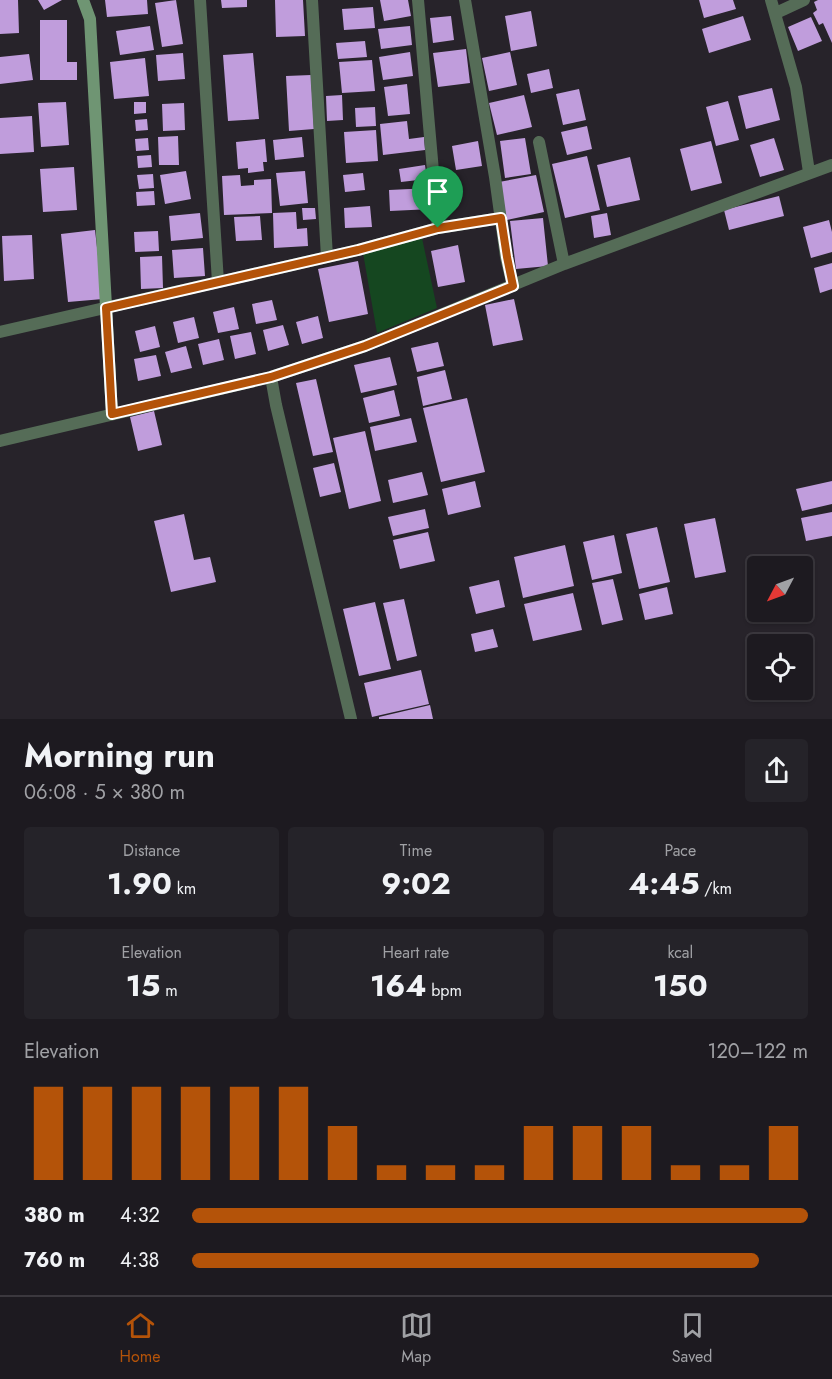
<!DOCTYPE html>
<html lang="en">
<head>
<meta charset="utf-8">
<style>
  body { margin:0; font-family:Jost,sans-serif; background:#252329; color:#f1f3f6; height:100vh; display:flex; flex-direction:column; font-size:22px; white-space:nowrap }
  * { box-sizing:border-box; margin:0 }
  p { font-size:20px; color:#a0a1a5 }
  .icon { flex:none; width:33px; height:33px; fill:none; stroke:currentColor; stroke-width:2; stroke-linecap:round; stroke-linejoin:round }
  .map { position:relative; height:719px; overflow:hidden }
  .drawer { display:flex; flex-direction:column; background:#1d1a20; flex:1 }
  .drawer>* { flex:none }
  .needle { width:39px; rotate:229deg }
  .buttons { position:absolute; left:747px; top:556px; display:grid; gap:12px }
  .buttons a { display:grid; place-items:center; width:66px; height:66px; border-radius:6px; background:#1d1a20; box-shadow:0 2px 4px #0004,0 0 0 2px #3b383e; font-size:30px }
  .pin { position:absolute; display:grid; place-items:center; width:51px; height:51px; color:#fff; margin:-62px -26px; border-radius:50% 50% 50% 0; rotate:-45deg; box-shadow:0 0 6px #0007 }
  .pin .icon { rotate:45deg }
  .round { display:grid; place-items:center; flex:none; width:63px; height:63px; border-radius:6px; background:#252329 }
  .head { display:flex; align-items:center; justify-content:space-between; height:102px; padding:0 24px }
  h1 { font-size:33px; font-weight:700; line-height:45px }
  .stats { display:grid; grid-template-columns:repeat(3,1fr); gap:9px; height:102px; padding:6px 24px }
  .stats div { display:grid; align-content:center; border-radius:6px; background:#252329; text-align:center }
  .stats b { font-size:30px; font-weight:700 }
  .stats small { font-size:16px; font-weight:400 }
  .stats p { font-size:16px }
  .chart { height:168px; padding:12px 24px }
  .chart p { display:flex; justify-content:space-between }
  .chart svg { width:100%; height:108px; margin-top:6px; stroke:#b45309; stroke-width:6 }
  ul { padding:0 24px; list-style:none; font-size:20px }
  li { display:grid; grid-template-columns:96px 72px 1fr; align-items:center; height:45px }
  li i { height:15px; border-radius:8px; background:#b45309 }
  .tab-bar { display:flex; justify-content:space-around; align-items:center; height:84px; border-top:2px solid #3b383e; background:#1d1a20; font-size:16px; color:#a0a1a5 }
  .tab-bar a { display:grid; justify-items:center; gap:3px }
  .tab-bar .selected { color:#b45309 }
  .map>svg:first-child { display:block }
</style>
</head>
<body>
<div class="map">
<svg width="832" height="719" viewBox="0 0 832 719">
  <rect width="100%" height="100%" fill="#27232a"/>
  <path fill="#154720" d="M422 238 437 308 377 333 363 253Z"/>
  <path fill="#c09ddc" d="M0 0H18L19 33 0 34Z
    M38 0H62L44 10Z
    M105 0H147L148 14 107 17Z
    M176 0 183 44 162 47 155 3Z
    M221 0H247V7L222 8Z
    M275 0H303L305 36 276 37Z
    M380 0H408L411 16 384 21Z
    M699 0H733L736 9 704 18Z
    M818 0H832V43L823 23 819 25 813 13 817 10 814 2Z
    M373 7 375 28 344 30 342 9Z
    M531 11 537 46 511 51 505 16Z
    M451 16 454 40 433 43 430 18Z
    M743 16 751 40 709 53 702 29Z
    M811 17 822 41 798 51 788 27Z
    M40 20H67V62H77V80H40Z
    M150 26 154 50 120 55 116 31Z
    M410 26 412 45 381 49 378 29Z
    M365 41 367 57 338 59 336 43Z
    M466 49 470 83 438 87 433 53Z
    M410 52 413 76 383 80 379 57Z
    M510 52 517 85 489 91 482 58Z
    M183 53 185 79 158 81 156 55Z
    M253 53 259 119 228 121 223 55Z
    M29 54 33 80 0 84V57Z
    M145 58 149 96 114 99 110 62Z
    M372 60 375 91 342 93 339 62Z
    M549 69 553 88 531 93 527 74Z
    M311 75 314 129 289 131 286 76Z
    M407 84 410 114 388 116 384 87Z
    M772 88 780 120 746 129 738 96Z
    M579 89 586 120 563 125 556 94Z
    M342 95 343 120 327 121 326 96Z
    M524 95 532 127 497 135 489 103Z
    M728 101 739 140 716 146 706 107Z
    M66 102 69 145 41 147 38 103Z
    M134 102H146V113L134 114Z
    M184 103 185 130 163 131 162 104Z
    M375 107 376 126 356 127 355 108Z
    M32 116 34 152 0 154V118Z
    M147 119 148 130 136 131 135 120Z
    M407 121 409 139 424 137 425 150 383 155 380 124Z
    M587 126 592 149 567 155 561 132Z
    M376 130 378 161 346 163 344 132Z
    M178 136 179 165H159L158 137Z
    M302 137 304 157 275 160 273 140Z
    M148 138 149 150 136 151 135 139Z
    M525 138 531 174 505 178 500 141Z
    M774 138 784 170 760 177 750 145Z
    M265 139 267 162H263L264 171 248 173V168L238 169 236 142Z
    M478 141 482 166 456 170 452 146Z
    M711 141 722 183 691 191 680 149Z
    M151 155 152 167 138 168 137 156Z
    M587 156 600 210 565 218 552 164Z
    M630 157 640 200 607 207 597 165Z
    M425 165 427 179 401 182 399 169Z
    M74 167 77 210 43 212 40 169Z
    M186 171 191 199 165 204 160 175Z
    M305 171 308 203 280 206 276 173Z
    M363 173 365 190 345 192 343 175Z
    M153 174 154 188 139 189 137 175Z
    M240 175 241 186 254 185V180L271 179 272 213 224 215 222 176Z
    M536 175 544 212 507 220 499 182Z
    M431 188 432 209 390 211 389 190Z
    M154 191 155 205 137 206 136 192Z
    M779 196 784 216 729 230 724 210Z
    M370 206 372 227 345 228 344 208Z
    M302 208H315L316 219 303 220Z
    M296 212 297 229 307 228 308 246 274 248 273 213Z
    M200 213 203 238 171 241 169 216Z
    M607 213 611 235 594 238 591 216Z
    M260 216 262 240 236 241 234 217Z
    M543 218 548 266 516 269 510 221Z
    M829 220 832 232V252L811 258 803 227Z
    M95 230 103 299 68 302 61 234Z
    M158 231 159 251 135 252 134 232Z
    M32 235 34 279 4 281 2 236Z
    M458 245 465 282 438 287 431 251Z
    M203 248 205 276 174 278 172 250Z
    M162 256 163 288 141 289 140 257Z
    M358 261 368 314 329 322 318 269Z
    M832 263V289L820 293 814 268Z
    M514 299 523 340 493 346 485 305Z
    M272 300 277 320 256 324 252 304Z
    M234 307 239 329 218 333 213 312Z
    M318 316 323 338 302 344 296 322Z
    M194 317 199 338 178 343 173 322Z
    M283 325 289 345 268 351 263 330Z
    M155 326 160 347 140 352 135 331Z
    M251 332 256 354 235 359 230 336Z
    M219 339 224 360 203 365 198 344Z
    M438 342 444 366 417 372 411 348Z
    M186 346 192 368 171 373 165 352Z
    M156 355 161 376 138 381 134 359Z
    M390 357 397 385 361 393 354 365Z
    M445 370 452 399 423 406 417 377Z
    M316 379 333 452 313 456 296 383Z
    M394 390 400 416 369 423 363 398Z
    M467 398 485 472 441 482 423 408Z
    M154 411 162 445 138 451 130 417Z
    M411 418 417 442 375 451 370 427Z
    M365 431 381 501 349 509 333 438Z
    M334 463 341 492 320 497 313 468Z
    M422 472 428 495 393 503 388 480Z
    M475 481 481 507 448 515 442 489Z
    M832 481V504L802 511 796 489Z
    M425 509 429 528 393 536 388 517Z
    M832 512V536L806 541 801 518Z
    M184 514 194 560 210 557 216 582 171 592 154 521Z
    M715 518 726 572 695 578 684 524Z
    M657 527 670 582 639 589 626 534Z
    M428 532 435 561 400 569 393 540Z
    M614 535 622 573 592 580 583 542Z
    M565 545 574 586 523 598 514 557Z
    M613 579 623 620 602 625 592 583Z
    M499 580 505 607 476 614 469 587Z
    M667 587 673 614 645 620 639 594Z
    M573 593 582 630 533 641 524 604Z
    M404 599 417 656 397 661 383 603Z
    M375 602 391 669 359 676 343 609Z
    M493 629 498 647 475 652 471 634Z
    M421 670 429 704 372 717 364 683Z
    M430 705 433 719H379V717Z"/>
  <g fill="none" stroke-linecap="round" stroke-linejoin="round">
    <path stroke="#556c57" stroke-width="12" d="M200 0 218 282
      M312 0 327 257
      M418 0 438 228
      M465 0 495 177 506 257 513 286
      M771 0 796 87 809 172
      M776 13 804 0
      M539 142 564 264
      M0 332 358 250 438 228 501 218
      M271 377 276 405 351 719
      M0 441 271 377 365 346 564 264 832 165"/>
    <path stroke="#6f9573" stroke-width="12" d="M83 0 90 19 112 414"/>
  </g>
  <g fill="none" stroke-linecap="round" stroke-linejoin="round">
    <defs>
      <path id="route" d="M501 218 507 257 513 286 365 346 271 377 112 414 106 308 358 250 438 228Z"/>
    </defs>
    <use href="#route" stroke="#fff" stroke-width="12"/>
    <use href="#route" stroke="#b45309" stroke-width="8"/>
  </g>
</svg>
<div class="buttons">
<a><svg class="needle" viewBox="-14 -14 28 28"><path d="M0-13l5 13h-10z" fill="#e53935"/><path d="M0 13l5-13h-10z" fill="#a0a1a5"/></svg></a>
<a><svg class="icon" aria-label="locate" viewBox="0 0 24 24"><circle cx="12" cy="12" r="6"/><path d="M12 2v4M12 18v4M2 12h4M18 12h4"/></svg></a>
</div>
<div class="pin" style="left:438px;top:228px;background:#1e9e55"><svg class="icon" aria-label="arrive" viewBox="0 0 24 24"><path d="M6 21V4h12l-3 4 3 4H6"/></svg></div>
</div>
<section class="drawer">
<div class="head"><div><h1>Morning run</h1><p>06:08 · 5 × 380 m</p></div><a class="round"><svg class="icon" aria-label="share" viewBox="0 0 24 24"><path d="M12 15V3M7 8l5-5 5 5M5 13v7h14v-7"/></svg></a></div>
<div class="stats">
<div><p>Distance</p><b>1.90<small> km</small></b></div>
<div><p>Time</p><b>9:02</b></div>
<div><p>Pace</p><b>4:45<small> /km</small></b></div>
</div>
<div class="stats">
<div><p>Elevation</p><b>15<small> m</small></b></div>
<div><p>Heart rate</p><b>164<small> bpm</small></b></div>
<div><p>kcal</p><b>150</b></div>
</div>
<div class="chart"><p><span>Elevation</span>120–122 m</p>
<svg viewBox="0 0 160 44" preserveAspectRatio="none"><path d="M5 44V6M15 44V6M25 44V6M35 44V6M45 44V6M55 44V6M65 44V22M75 44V38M85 44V38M95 44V38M105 44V22M115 44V22M125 44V22M135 44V38M145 44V38M155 44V22"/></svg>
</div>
<ul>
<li><b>380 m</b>4:32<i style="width:100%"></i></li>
<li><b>760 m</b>4:38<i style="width:92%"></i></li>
</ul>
</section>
<nav class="tab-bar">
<a class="selected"><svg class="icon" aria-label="home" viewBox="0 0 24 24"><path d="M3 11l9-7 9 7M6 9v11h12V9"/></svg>Home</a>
<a><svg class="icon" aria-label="map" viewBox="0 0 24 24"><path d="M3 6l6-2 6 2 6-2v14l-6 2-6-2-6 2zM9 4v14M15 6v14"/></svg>Map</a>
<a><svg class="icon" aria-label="saved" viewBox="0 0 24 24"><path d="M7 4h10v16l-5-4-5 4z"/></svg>Saved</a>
</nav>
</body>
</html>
